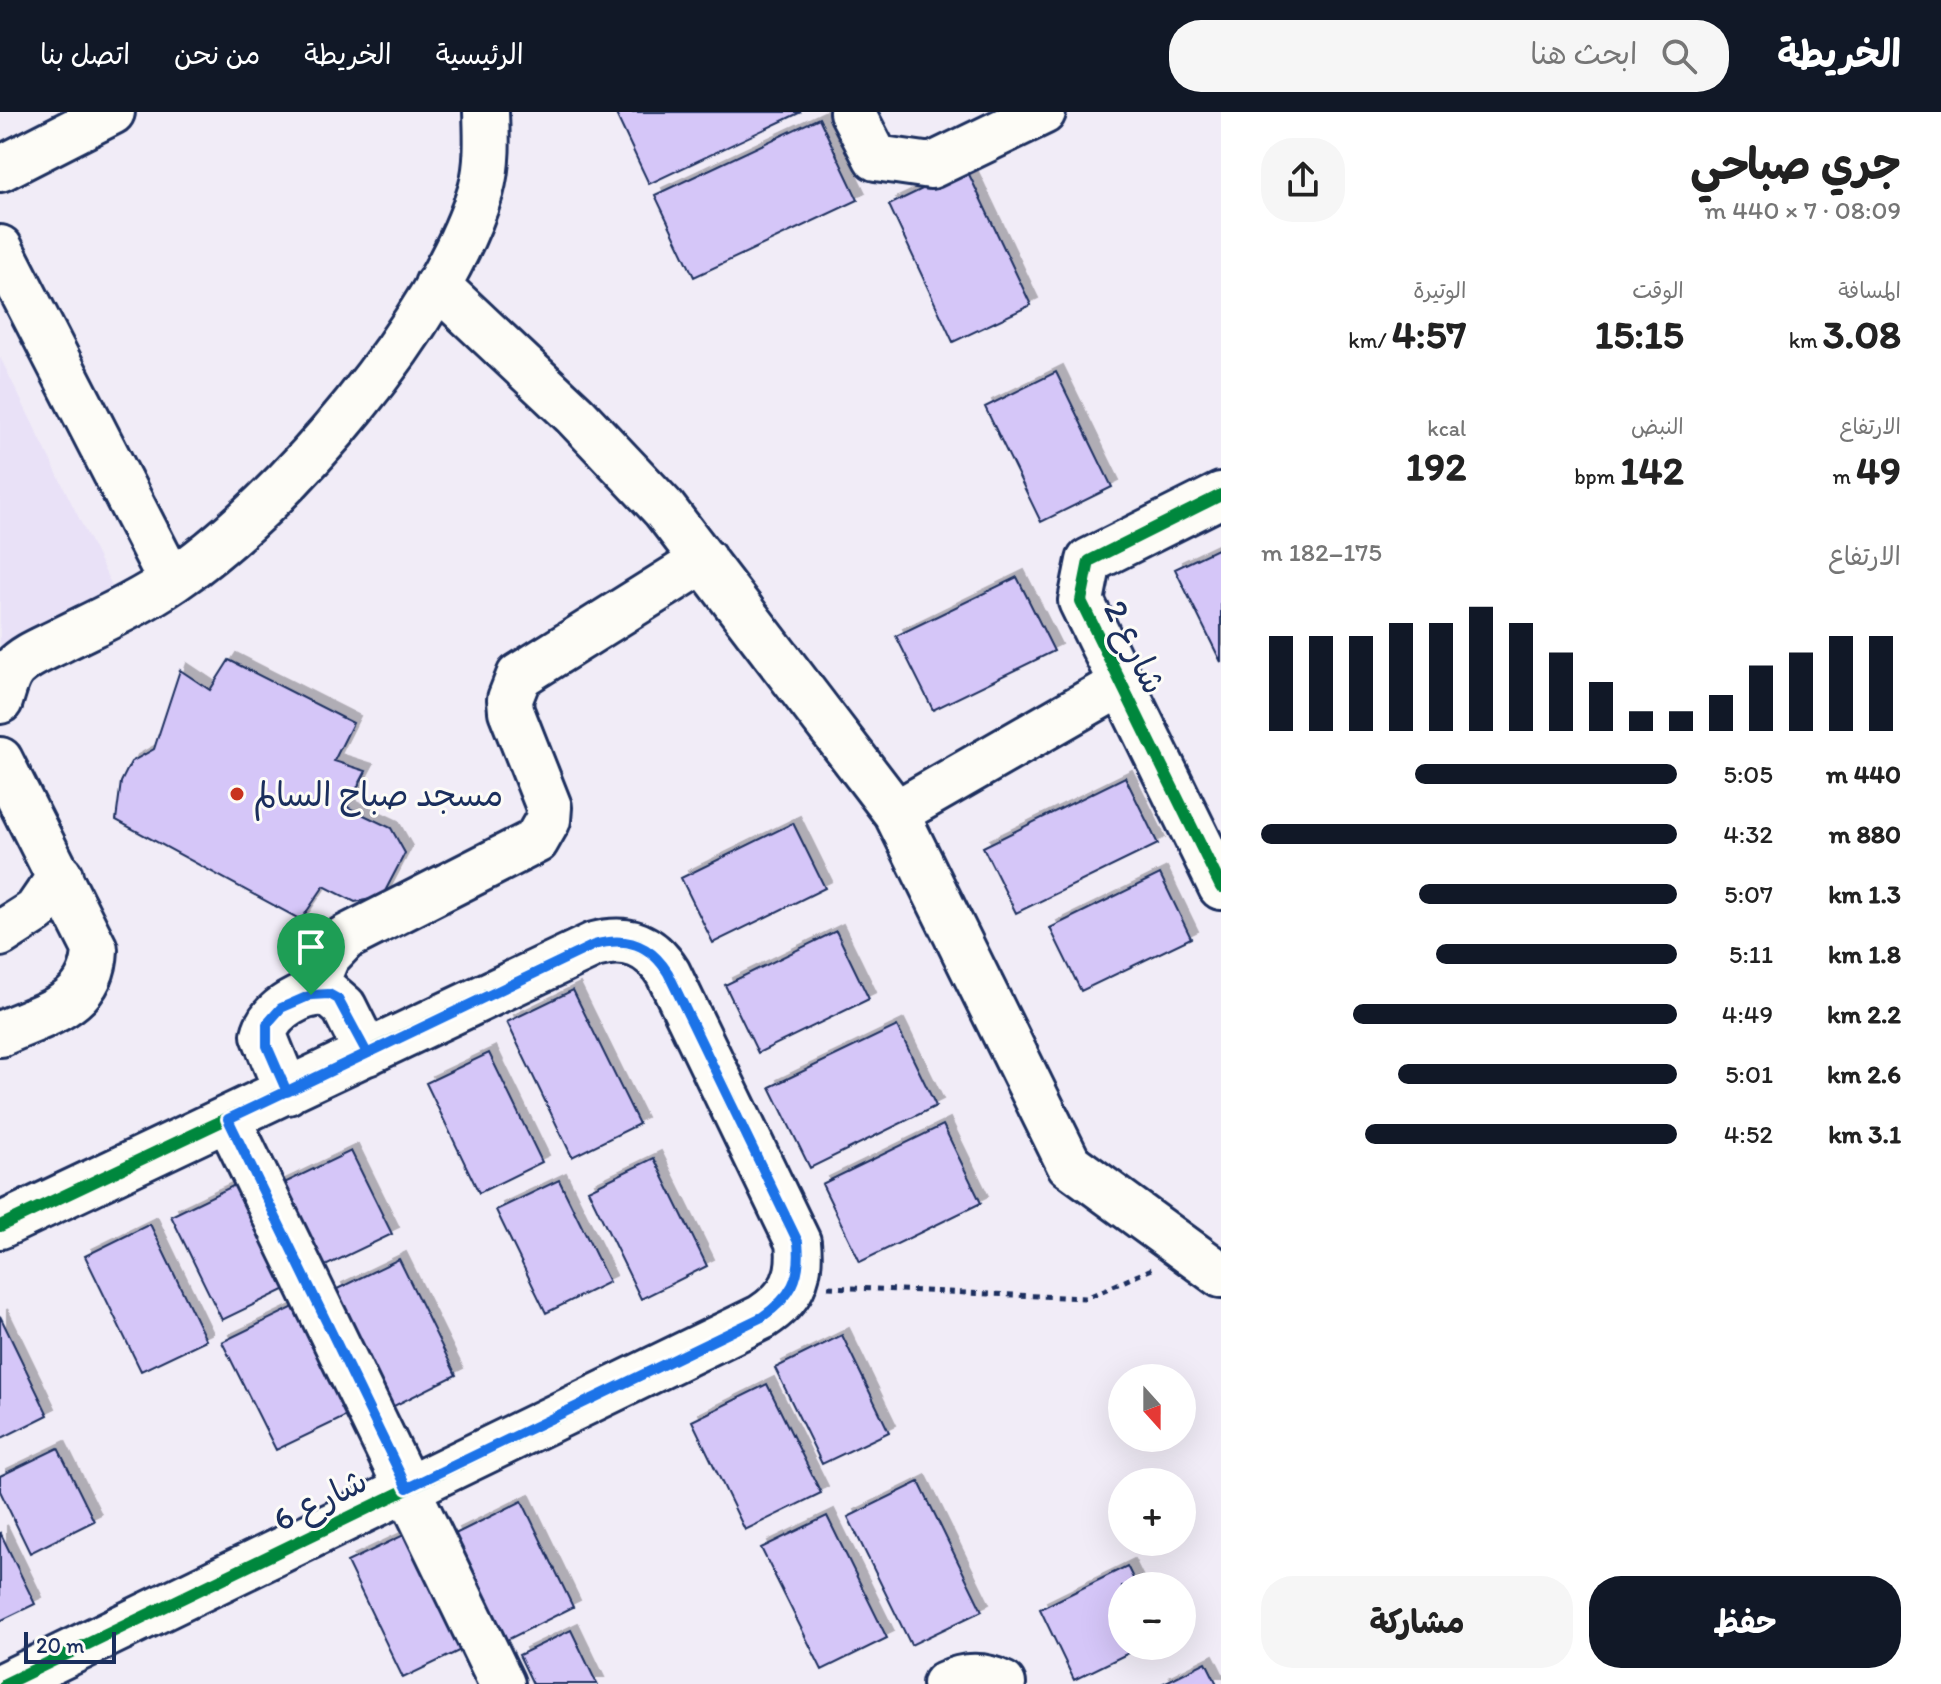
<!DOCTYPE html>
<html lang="ar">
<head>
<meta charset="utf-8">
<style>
  body { margin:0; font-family:Itim,"Playpen Sans Arabic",sans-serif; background:#f6f6f6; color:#222; direction:rtl; height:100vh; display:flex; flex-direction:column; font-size:30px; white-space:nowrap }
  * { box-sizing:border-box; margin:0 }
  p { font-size:26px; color:#767676 }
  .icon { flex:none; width:44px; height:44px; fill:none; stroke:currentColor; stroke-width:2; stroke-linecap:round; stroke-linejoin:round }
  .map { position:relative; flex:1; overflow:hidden; direction:ltr }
  .sheet { display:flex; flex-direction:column; background:#fff; width:720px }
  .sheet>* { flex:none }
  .needle { width:52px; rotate:159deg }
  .buttons { position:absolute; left:1108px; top:1252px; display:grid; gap:16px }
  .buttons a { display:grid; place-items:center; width:88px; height:88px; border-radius:50%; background:#fff; box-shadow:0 8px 32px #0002; font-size:40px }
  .scale { position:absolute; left:24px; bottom:20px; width:92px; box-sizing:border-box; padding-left:8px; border:4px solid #1b2f5e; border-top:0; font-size:22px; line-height:28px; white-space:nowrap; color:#1b2f5e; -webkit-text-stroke:6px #fdfcf7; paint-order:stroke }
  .pin { position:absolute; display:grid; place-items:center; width:68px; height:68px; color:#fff; margin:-82px -34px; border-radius:50% 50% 50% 0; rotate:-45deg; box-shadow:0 0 8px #0007 }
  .pin .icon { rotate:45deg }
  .round { display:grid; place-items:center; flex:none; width:84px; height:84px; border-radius:32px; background:#f6f6f6 }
  .head { display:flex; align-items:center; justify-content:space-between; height:136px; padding:0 40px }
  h1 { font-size:44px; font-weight:700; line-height:60px }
  .metrics { display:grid; grid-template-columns:repeat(3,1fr); gap:12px; height:136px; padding:8px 40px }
  .metrics div { display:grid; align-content:center }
  .metrics b { font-size:40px; font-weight:700 }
  .metrics small { font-size:22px; font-weight:400 }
  .metrics p { font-size:22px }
  .chart { height:224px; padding:16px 40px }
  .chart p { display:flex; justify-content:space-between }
  .chart svg { width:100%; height:144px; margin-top:8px; stroke:#111827; stroke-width:6 }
  .action { display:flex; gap:16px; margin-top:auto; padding:16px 40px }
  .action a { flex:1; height:92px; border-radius:32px; background:#111827; color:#fff; font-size:32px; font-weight:700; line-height:92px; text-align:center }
  .action a+a { background:#f6f6f6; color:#222 }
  ul { padding:0 40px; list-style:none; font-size:26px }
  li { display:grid; grid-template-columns:128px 96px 1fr; align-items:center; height:60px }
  li i { height:20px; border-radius:10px; background:#111827 }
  header { display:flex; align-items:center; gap:48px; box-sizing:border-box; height:112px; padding:0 40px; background:#111827; color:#fff }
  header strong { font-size:38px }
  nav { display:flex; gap:44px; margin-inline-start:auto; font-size:28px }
  .search { width:560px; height:72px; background:#f6f6f6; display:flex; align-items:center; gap:20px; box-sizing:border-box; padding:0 28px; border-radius:32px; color:#767676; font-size:30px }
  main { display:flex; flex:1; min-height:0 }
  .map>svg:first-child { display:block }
</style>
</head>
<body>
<header>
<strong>الخريطة</strong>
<div class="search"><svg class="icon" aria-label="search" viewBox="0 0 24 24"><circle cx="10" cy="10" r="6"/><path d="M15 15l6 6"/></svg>ابحث هنا</div>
<nav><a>الرئيسية</a><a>الخريطة</a><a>من نحن</a><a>اتصل بنا</a></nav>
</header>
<main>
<section class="sheet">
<div class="head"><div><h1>جري صباحي</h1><p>08:09 · 7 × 440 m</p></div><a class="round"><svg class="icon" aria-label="share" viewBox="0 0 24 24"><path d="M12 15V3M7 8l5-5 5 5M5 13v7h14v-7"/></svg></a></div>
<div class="metrics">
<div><p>المسافة</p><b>3.08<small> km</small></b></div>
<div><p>الوقت</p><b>15:15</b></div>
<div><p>الوتيرة</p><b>4:57<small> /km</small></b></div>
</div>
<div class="metrics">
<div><p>الارتفاع</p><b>49<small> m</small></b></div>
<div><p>النبض</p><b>142<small> bpm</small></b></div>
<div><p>kcal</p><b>192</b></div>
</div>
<div class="chart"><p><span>الارتفاع</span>175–182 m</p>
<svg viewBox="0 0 160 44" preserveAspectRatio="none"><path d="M5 44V15M15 44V15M25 44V15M35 44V11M45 44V11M55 44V6M65 44V11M75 44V20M85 44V29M95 44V38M105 44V38M115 44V33M125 44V24M135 44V20M145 44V15M155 44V15"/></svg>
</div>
<ul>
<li><b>440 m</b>5:05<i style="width:63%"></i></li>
<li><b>880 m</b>4:32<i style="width:100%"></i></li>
<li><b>1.3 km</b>5:07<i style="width:62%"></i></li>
<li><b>1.8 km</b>5:11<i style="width:58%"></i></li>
<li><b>2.2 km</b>4:49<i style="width:78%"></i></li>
<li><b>2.6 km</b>5:01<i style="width:67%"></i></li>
<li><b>3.1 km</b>4:52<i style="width:75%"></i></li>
</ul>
<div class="action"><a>حفظ</a><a>مشاركة</a></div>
</section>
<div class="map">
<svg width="1221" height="1572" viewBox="0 0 1221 1572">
  <defs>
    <filter id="shadow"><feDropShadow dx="7" dy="-7" stdDeviation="0" flood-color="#0004"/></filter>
  </defs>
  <rect width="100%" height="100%" fill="#f1ecf7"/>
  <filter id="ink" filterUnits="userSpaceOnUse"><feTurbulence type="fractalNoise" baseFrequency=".0125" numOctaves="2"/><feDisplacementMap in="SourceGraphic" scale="16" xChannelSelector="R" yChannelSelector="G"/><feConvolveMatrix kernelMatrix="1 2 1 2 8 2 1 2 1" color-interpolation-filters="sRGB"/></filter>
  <g filter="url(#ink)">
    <path fill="#e9e1f7" d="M0 245 118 486 0 543Z"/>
    <path fill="#d5c6f8" stroke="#1b2f5e" stroke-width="2" filter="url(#shadow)" d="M615 0H801L649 72Z
      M819 6 858 88 694 165 655 83Z
      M966 56 1031 193 953 230 889 93Z
      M1056 260 1112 375 1041 410 985 295Z
      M1221 435V550L1175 457Z
      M1017 465 1054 539 933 598 896 524Z
      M229 548 353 611 334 649 366 659 347 695 391 716 405 741 382 785 355 790 324 774 301 808 116 708 121 670 131 650 154 637 180 558 210 578Z
      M1125 665 1158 732 1016 801 983 735Z
      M793 711 825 776 713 831 681 766Z
      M1160 762 1191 826 1081 879 1050 816Z
      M836 819 869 887 758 941 725 873Z
      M573 878 639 1012 572 1045 507 910Z
      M897 914 936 994 810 1056 770 975Z
      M489 941 542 1050 479 1081 426 971Z
      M943 1013 981 1091 860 1150 822 1072Z
      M351 1039 392 1122 317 1158 276 1075Z
      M654 1046 707 1154 641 1187 588 1078Z
      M559 1068 609 1170 546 1201 496 1098Z
      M239 1071 290 1175 222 1208 171 1104Z
      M150 1112 206 1228 141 1259 85 1144Z
      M399 1147 456 1263 392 1295 335 1178Z
      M302 1191 355 1300 276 1338 222 1230Z
      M0 1204 48 1303 0 1327Z
      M842 1223 889 1320 822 1352 775 1256Z
      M767 1272 821 1381 745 1418 692 1309Z
      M58 1336 94 1409 30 1441 0 1379V1364Z
      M919 1370 982 1499 911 1533 848 1405Z
      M522 1389 573 1495 505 1529 453 1423Z
      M827 1404 887 1526 822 1558 761 1436Z
      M0 1420 35 1492 0 1509Z
      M410 1420 467 1535 403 1566 347 1450Z
      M1127 1454 1137 1474H1122V1534H1143L1074 1568 1040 1497Z
      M571 1518 597 1572H533L519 1543Z
      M1206 1550 1217 1572H1162Z"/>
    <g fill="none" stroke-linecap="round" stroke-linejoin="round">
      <defs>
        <path id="minor" d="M852 0 876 46 931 54 1043 0
          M0 57 112 0
          M0 136 171 469
          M437 173 575 303 664 397 896 701 1069 1052 1221 1163
          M1221 383 1089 449 1081 489 1221 775
          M0 589C4 577 6 565 14 556 26 543 46 536 61 528 99 509 138 492 173 468 285 392 442 208 481 78 488 53 487 26 486 0
          M0 648 95 837C93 894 45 901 0 922
          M896 701 1121 572
          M0 822 36 799 60 764
          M311 883 327 845 345 826 536 729 548 708 549 695 511 599 510 587 519 564 704 448
          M287 980 264 923C270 897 304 879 329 882L344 895 367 941
          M228 1007 502 1572
          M0 1114 594 833C626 824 650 832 668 861L798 1130C802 1166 791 1186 762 1205L5 1572
          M945 1572C964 1563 983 1562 1003 1572"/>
      </defs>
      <use href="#minor" stroke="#1b2f5e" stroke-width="50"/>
      <path stroke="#1b2f5e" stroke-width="5" stroke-dasharray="6 6" stroke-linecap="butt" d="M828 1175 1086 1186 1152 1157"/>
      <use href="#minor" stroke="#fdfcf7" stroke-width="44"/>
      <defs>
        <path id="cycleway" d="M1221 383 1089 449 1081 489 1221 775
          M0 1114 594 833C626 824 650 832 668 861L798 1130C802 1166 791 1186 762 1205L5 1572"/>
      </defs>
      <use href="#cycleway" stroke="#fdfcf7" stroke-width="17"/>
      <use href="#cycleway" stroke="#00873e" stroke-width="12"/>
    </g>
  </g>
  <g fill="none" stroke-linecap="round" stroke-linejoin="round" filter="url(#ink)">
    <defs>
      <path id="route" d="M311 883 281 896 267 912V934L287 980 594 833C626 824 650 832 668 861L798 1130C802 1166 791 1185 762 1205L407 1376 228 1007 367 941 338 887 329 882 311 883"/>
    </defs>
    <use href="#route" stroke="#fff" stroke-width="16"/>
    <use href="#route" stroke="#1a73e8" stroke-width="10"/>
  </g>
  <circle fill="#c8321e" stroke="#fdfcf7" stroke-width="3" cx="237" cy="682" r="8"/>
  <g text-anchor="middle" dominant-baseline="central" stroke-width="6" stroke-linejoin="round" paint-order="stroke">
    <g font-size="34" fill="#1b2f5e" stroke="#fdfcf7">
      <text transform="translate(1135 535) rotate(64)">شارع 2</text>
      <text transform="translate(320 1388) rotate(-26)">شارع 6</text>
    </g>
    <g font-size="34" fill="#1b2f5e" stroke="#fdfcf7" text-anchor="start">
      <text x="253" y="682">مسجد صباح السالم</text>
    </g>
  </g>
</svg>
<div class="buttons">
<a><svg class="needle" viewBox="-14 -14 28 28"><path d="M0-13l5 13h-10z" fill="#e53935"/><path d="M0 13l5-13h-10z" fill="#767676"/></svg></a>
<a>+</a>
<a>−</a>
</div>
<div class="scale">20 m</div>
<div class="pin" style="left:311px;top:883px;background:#1e9e55"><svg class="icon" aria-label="arrive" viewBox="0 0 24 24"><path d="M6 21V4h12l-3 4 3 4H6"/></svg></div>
</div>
</main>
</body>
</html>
